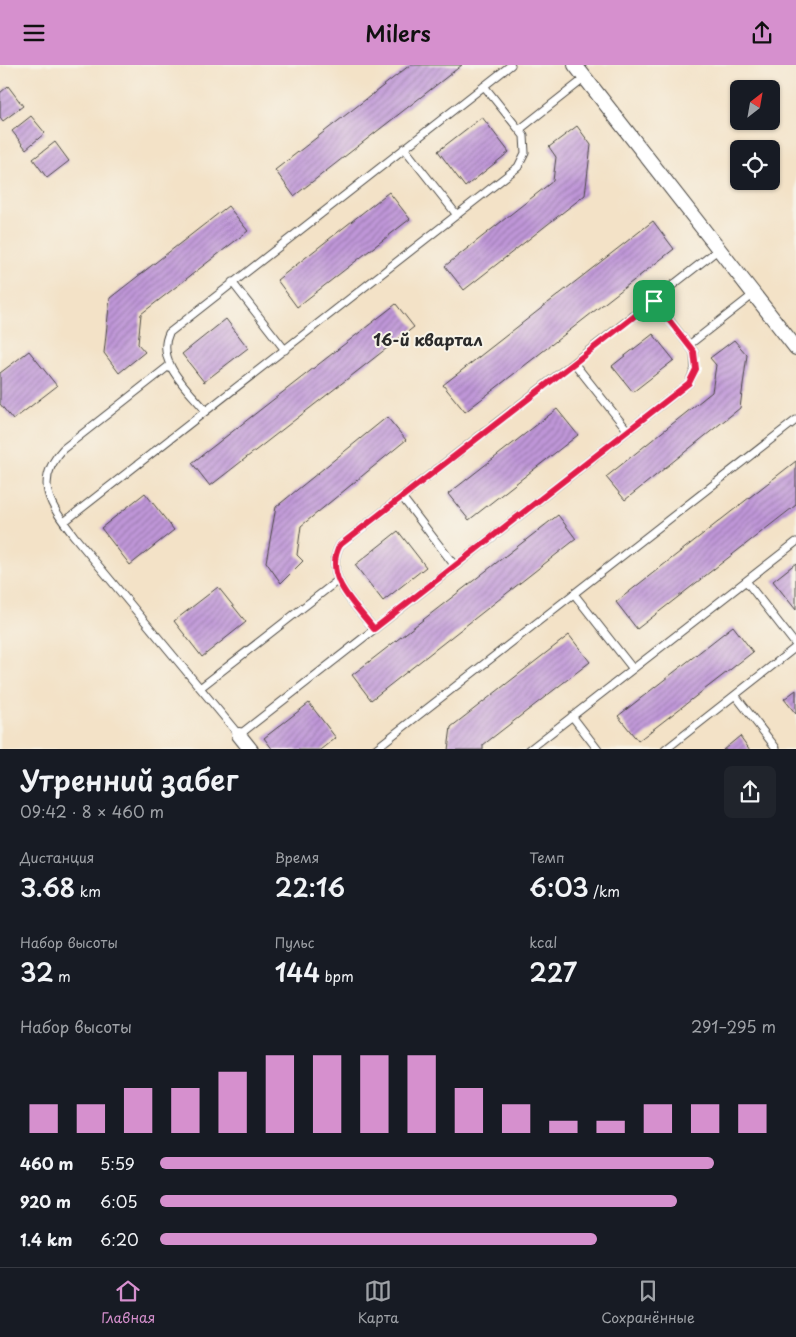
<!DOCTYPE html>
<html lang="ru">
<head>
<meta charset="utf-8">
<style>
  body { margin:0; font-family:"Playpen Sans",sans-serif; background:#20242c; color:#f1f3f6; height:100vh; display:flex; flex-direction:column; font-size:19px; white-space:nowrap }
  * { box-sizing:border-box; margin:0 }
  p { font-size:16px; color:#9ea1a6 }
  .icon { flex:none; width:28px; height:28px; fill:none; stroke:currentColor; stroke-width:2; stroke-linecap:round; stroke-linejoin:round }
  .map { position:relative; height:684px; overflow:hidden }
  .drawer { display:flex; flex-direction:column; background:#171b24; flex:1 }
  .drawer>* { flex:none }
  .needle { width:32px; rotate:31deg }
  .fabs { position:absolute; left:730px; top:15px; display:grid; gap:10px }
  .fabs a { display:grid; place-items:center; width:50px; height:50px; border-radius:8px; background:#171b24; box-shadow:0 1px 4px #0004; font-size:25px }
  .pin { position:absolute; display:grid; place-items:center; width:42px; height:42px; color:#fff; margin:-21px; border-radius:10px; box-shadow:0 2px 8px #0006 }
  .round { display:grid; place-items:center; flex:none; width:52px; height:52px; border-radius:8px; background:#20242c }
  .headline { display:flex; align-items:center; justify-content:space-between; height:85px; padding:0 20px }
  h1 { font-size:28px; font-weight:600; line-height:38px }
  .stats { display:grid; grid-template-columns:repeat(3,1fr); gap:8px; height:85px; padding:5px 20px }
  .stats div { display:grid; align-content:center }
  .stats b { font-size:25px; font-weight:600 }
  .stats small { font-size:14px; font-weight:400 }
  .stats p { font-size:14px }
  .chart { height:140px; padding:10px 20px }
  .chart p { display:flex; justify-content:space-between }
  .chart svg { width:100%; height:90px; margin-top:5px; stroke:#d690ce; stroke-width:6 }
  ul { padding:0 20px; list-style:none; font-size:16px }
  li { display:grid; grid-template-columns:80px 60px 1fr; align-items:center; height:38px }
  li i { height:12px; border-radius:6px; background:#d690ce }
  header { display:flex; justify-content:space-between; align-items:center; height:65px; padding:0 20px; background:#d690ce; color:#111; font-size:22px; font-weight:600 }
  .tab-bar { display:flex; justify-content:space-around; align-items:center; height:70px; border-top:1px solid #363941; background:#171b24; font-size:14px; color:#9ea1a6 }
  .tab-bar a { display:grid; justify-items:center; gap:2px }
  .tab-bar .on { color:#d690ce }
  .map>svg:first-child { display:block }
</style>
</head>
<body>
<header><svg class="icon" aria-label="menu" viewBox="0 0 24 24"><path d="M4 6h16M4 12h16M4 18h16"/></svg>Milers<svg class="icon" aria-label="share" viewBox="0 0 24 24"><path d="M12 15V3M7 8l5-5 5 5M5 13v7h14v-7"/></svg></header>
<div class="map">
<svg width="796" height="685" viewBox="0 0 796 685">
  <defs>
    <pattern id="building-hatch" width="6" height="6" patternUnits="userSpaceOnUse" patternTransform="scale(1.25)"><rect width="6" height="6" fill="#bf96d8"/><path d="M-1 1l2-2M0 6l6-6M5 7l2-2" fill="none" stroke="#9b7baf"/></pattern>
  </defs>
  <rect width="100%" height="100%" fill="#f7f3e8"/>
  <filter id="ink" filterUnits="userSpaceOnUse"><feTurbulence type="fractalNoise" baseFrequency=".02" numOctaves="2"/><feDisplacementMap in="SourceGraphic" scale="10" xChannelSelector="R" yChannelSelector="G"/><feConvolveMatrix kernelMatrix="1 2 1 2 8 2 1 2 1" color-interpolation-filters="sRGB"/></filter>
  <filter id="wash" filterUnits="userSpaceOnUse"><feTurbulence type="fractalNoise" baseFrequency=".0096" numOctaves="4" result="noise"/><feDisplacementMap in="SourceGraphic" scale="20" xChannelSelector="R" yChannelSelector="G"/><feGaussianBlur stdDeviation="1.12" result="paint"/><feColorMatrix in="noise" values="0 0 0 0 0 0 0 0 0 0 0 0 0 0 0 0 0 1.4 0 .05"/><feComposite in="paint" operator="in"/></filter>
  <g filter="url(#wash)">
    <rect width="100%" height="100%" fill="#f3e2c7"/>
    <g id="blocks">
      <path fill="url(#building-hatch)" d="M410 0H462L294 131 275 105Z
        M8 21 23 41 3 56 0 52V28Z
        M31 51 45 68 26 84 12 66Z
        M482 52 509 87 465 122 438 86Z
        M577 61 591 80 585 130 464 225 445 201 553 116 556 92 549 82Z
        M55 77 69 96 47 113 33 94Z
        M389 127 410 154 297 242 277 215Z
        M228 141 248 166 141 249 138 279 145 287 119 308 104 288 110 233Z
        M653 156 674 184 465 347 443 320Z
        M396 239 414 262 210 421 192 398Z
        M226 254 248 283 204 317 182 289Z
        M653 269 674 295 633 327 612 301Z
        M734 275 747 290 740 343 625 435 606 412 712 327 716 300 710 293Z
        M29 286 57 321 13 355 0 339V308Z
        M557 344 578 370 469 455 448 429Z
        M387 352 406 375 301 461 297 490 303 496 281 518 266 497 276 442Z
        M796 396V440L637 564 616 537Z
        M145 428 174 465 130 500 101 463Z
        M558 450 576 474 371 635 352 610Z
        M398 466 426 502 383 536 355 500Z
        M796 498V545L773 516Z
        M218 522 246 557 202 592 174 556Z
        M733 561 753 587 638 676 618 651Z
        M569 570 590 597 483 680V685H448L451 662Z
        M796 625V649L784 634Z
        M309 638 336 673 321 685H273L264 673Z
        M740 671 750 685H723Z"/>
    </g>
  </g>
  <g filter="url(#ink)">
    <use href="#blocks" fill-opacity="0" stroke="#494642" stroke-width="1"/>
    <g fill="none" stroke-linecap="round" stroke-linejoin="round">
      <defs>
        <path id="service" d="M519 65 585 13
          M404 83 457 150
          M232 217 285 285
          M689 280 754 229
          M574 298 628 366
          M170 300 63 384C33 417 50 440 74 471L239 670 689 318 695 304 694 287 654 235
          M206 346C189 325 155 297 169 268L511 0
          M402 432 455 501
          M64 457 518 102 525 88 524 71 484 21
          M746 516 796 580
          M574 529 633 604
          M374 564C356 540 322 512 340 480L719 184
          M200 623 337 516
          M735 630 776 683
          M572 651 598 685
          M374 685 796 355
          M529 685 796 477
          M665 685 796 582"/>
        <path id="minor" d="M575 0 796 283
          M239 670 251 685"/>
      </defs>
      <use href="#service" stroke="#494642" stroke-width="9"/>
      <use href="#minor" stroke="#494642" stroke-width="16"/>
      <use href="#service" stroke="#fff" stroke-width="7"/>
      <use href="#minor" stroke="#fff" stroke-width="14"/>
    </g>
  </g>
  <g fill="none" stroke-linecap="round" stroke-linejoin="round" filter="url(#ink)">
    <defs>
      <path id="route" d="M654 236 694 287 696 304 689 318 374 564C356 540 322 512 340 480Z"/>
    </defs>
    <use href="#route" stroke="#fff" stroke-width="10"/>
    <use href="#route" stroke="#e11d48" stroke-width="6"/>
  </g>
  <g text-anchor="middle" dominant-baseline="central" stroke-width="4" stroke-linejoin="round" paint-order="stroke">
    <g font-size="16" font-weight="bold" fill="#2b2b2b" stroke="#f7f3e8">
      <text x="428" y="274">16-й квартал</text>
    </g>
  </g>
</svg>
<div class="fabs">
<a><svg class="needle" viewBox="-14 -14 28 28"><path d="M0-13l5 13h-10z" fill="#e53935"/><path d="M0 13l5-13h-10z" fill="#9ea1a6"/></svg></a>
<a><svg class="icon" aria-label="locate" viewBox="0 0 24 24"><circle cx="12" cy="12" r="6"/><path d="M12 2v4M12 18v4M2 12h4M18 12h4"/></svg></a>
</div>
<div class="pin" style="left:654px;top:236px;background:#1e9e55"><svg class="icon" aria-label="arrive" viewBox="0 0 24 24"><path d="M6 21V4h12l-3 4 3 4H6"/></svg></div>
</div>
<section class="drawer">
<div class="headline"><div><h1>Утренний забег</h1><p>09:42 · 8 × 460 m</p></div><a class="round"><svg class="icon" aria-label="share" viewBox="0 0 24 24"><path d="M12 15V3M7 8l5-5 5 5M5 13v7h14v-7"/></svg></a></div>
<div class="stats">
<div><p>Дистанция</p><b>3.68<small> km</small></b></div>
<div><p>Время</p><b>22:16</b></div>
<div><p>Темп</p><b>6:03<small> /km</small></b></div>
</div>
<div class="stats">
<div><p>Набор высоты</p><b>32<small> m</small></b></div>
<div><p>Пульс</p><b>144<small> bpm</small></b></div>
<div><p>kcal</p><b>227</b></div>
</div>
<div class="chart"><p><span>Набор высоты</span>291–295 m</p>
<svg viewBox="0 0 160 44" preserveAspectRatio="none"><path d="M5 44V30M15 44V30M25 44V22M35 44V22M45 44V14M55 44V6M65 44V6M75 44V6M85 44V6M95 44V22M105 44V30M115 44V38M125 44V38M135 44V30M145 44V30M155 44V30"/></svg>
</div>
<ul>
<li><b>460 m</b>5:59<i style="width:90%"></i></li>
<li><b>920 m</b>6:05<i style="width:84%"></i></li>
<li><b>1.4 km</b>6:20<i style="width:71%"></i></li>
</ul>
</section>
<nav class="tab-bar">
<a class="on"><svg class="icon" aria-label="home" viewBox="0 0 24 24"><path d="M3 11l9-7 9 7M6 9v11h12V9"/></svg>Главная</a>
<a><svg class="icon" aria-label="map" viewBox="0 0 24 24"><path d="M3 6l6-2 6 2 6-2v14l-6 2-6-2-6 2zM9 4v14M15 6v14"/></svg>Карта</a>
<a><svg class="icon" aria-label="saved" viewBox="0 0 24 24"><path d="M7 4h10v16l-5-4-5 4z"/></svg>Сохранённые</a>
</nav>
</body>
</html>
